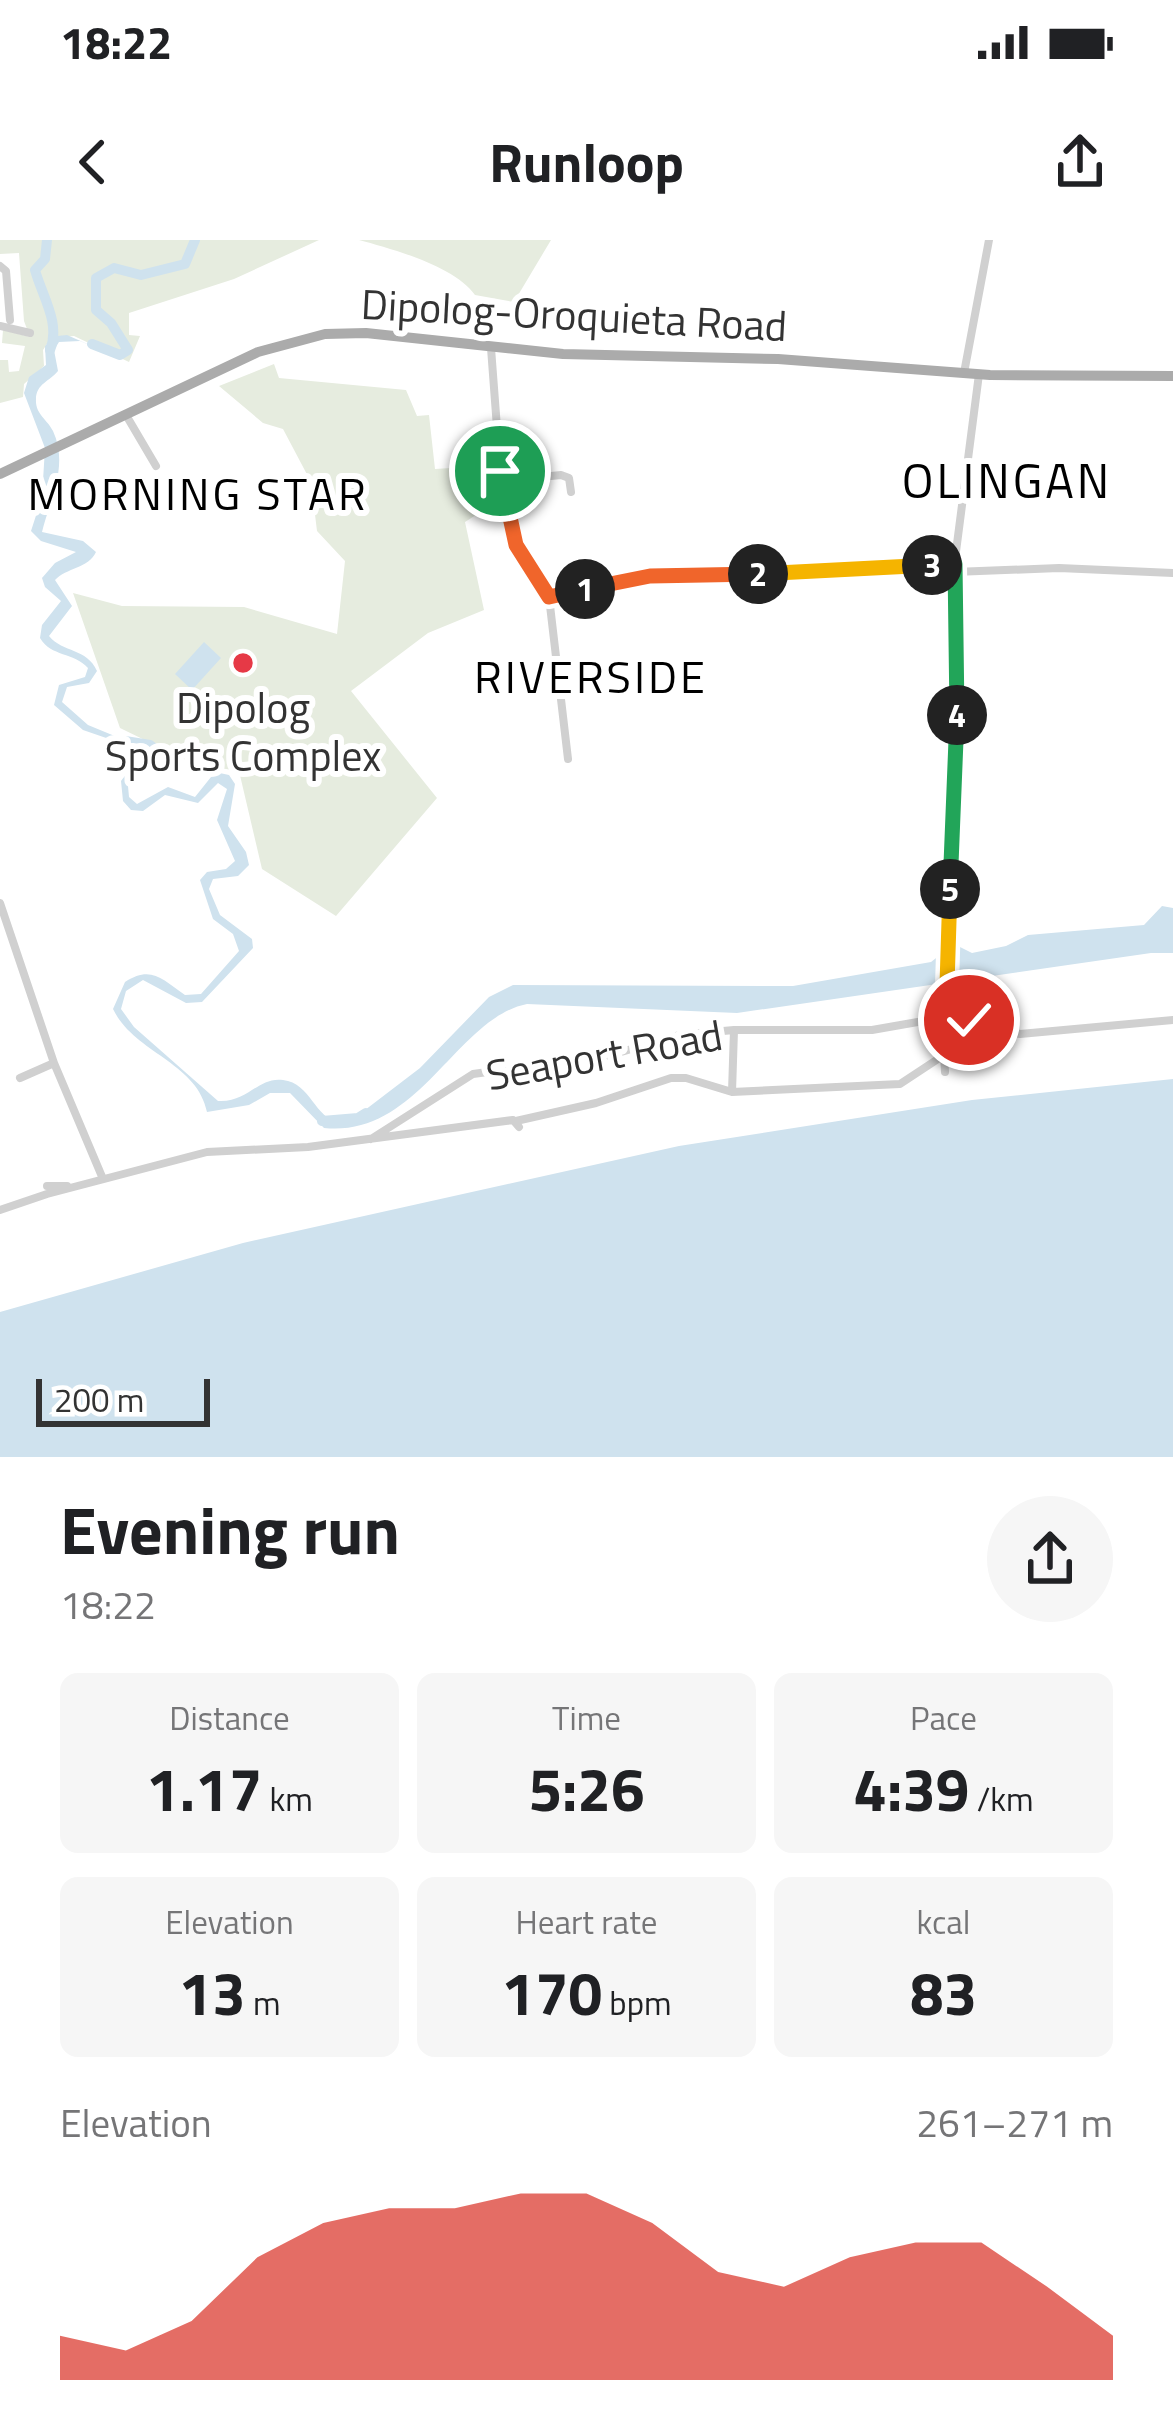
<!DOCTYPE html>
<html lang="en">
<head>
<meta charset="utf-8">
<style>
  body { margin:0; font-family:"Titillium Web",sans-serif; background:#f6f6f6; color:#202124; height:100vh; display:flex; flex-direction:column; font-size:45px; white-space:nowrap }
  * { box-sizing:border-box; margin:0 }
  p { font-size:39px; color:#757577 }
  .icon { flex:none; width:66px; height:66px; fill:none; stroke:currentColor; stroke-width:2; stroke-linecap:round; stroke-linejoin:round }
  .map { position:relative; height:1217px; overflow:hidden }
  .details { display:flex; flex-direction:column; background:#fff; flex:1 }
  .details>* { flex:none }
  .scale { position:absolute; left:36px; bottom:30px; width:174px; box-sizing:border-box; padding-left:12px; border:6px solid #333; border-top:0; font-size:33px; line-height:42px; white-space:nowrap; color:#333; -webkit-text-stroke:9px #fff; paint-order:stroke }
  .pin { position:absolute; display:grid; place-items:center; width:102px; height:102px; color:#fff; margin:-51px; border:6px solid #fff; border-radius:50%; box-shadow:0 3px 12px #0007 }
  .km { position:absolute; width:60px; height:60px; margin:-30px; border-radius:50%; background:#222; color:#fff; font-size:33px; line-height:60px; text-align:center }
  .round { display:grid; place-items:center; flex:none; width:126px; height:126px; border-radius:63px; background:#f6f6f6 }
  .head { display:flex; align-items:center; justify-content:space-between; height:204px; padding:0 60px }
  h1 { font-size:66px; font-weight:700; line-height:90px }
  .stats { display:grid; grid-template-columns:repeat(3,1fr); gap:18px; height:204px; padding:12px 60px }
  .stats div { display:grid; align-content:center; border-radius:18px; background:#f6f6f6; text-align:center }
  .stats b { font-size:60px; font-weight:700 }
  .stats small { font-size:33px; font-weight:400 }
  .stats p { font-size:33px }
  .chart { height:336px; padding:24px 60px }
  .chart p { display:flex; justify-content:space-between }
  .chart svg { width:100%; height:216px; margin-top:12px; fill:#d93025; opacity:.7 }
  .status { display:flex; justify-content:space-between; align-items:center; height:84px; padding:0 60px; background:#fff; direction:ltr }
  .status svg { height:33px; fill:currentColor }
  header { display:flex; justify-content:space-between; align-items:center; height:156px; padding:0 60px; background:#fff; font-size:54px; font-weight:700 }
  .map>svg:first-child { display:block }
</style>
</head>
<body>
<div class="status"><b>18:22</b><svg viewBox="0 0 49 12"><path d="M0 12V9h3v3zM5 12V6h3v6zM10 12V3h3v9zM15 12V0h3v12zM26 1h20v11H26zM47 4h2v5h-2z"/></svg></div>
<header><svg class="icon" aria-label="back" viewBox="0 0 24 24"><path d="M15 5l-7 7 7 7"/></svg>Runloop<svg class="icon" aria-label="share" viewBox="0 0 24 24"><path d="M12 15V3M7 8l5-5 5 5M5 13v7h14v-7"/></svg></header>
<div class="map">
<svg width="1173" height="1217" viewBox="0 0 1173 1217">
  <rect width="100%" height="100%" fill="#fff"/>
  <path fill="#e6ecdf" d="M0 0H319L234 39 129 73V95L140 96 129 122 74 96 51 98 43 110 44 126 24 144 23 157 0 163V120H8L9 132 19 131 25 106 2 103 3 90 30 97 24 81 19 13 0 14Z
    M359 0H551L514 62 475 55C455 26 392 9 359 0Z
    M274 124 279 138 406 150 417 176 429 175 435 229 451 228 458 253 484 247 493 264 465 282 484 370 428 393 351 451 437 558 336 676 262 629 239 531 194 524 120 488 73 353 122 366 244 367 337 394 345 321 317 291 311 242 283 189 263 183 219 146Z"/>
  <path fill="#cfe2ee" d="M67 95 112 115 80 101 59 102 54 110 58 131C50 141 36 144 36 159 35 174 47 179 53 191 69 226 50 259 42 292L83 301 96 312C89 328 66 328 55 340L72 366 49 396C63 413 87 408 97 431L89 443 67 447 62 462 88 485 151 511 146 527 128 546 129 557 137 564 168 547 195 557 215 532 229 535 235 544 228 586 246 612 249 625 238 636 213 639 209 649 220 675 252 699 253 708 202 762 186 763 143 740 126 751 121 769 134 787 218 861C250 863 259 833 288 841 314 848 316 885 348 883L420 828 489 757 513 745 793 746 931 722 954 704 972 713 1006 706 1028 695 1144 685 1162 666 1173 668V713H1151L737 773 527 764C456 778 419 898 324 888L290 853H270L249 865 207 872C197 822 134 813 113 769L125 742C151 725 162 739 185 755L201 754 239 711 233 694 213 679 200 640 207 632 226 629 235 621 217 580 227 549 218 543 198 563 165 555 143 571 131 570 123 561 121 541 144 511 83 490 54 465 59 445 85 437 88 428C74 412 51 417 40 398L42 385 61 361 45 347 42 338 55 323 76 312 41 301 31 291 42 257 45 208 24 153 29 137 46 125 45 106 57 96Z
    M204 402 221 418 192 450 175 434Z
    M1173 839V1217H0V1072L243 1003 679 906 972 860Z"/>
  <g fill="none" stroke-linecap="round" stroke-linejoin="round">
    <path stroke="#cfe2ee" stroke-width="10" d="M47 0 45 19 35 30C42 56 61 83 50 110
      M92 104 120 115 128 110 111 83 96 70V38L114 28 141 35 185 24 195 0
      M125 501 150 505 157 511 139 527
      M322 881 358 878 366 873"/>
    <path stroke="#d0d0d0" stroke-width="8" d="M0 26 6 31 10 80
      M0 86 30 93
      M491 108 501 241 516 305 549 357 568 519
      M964 133 989 0
      M126 175 156 226
      M501 241 561 235 569 238 571 252
      M954 332 1059 328 1173 333
      M549 357 650 336 797 334 955 324
      M0 663 54 823 103 939
      M946 777 958 454 954 327 979 134
      M944 815 945 832
      M20 838 54 823
      M732 852 734 790
      M516 881 596 863 671 838H686L732 852 900 844 944 815 945 777
      M371 899 473 834 611 815 679 795 734 790H872L946 777 1020 794 1173 780
      M47 946H67
      M0 970 47 954 207 912 308 907 513 880 519 887"/>
    <path stroke="#ababab" stroke-width="10" d="M0 234 258 112 325 94 366 93 563 114 778 119 990 135 1173 136"/>
  </g>
  <g fill="none" stroke-linecap="round" stroke-linejoin="round">
    <defs>
      <path id="split-1" d="M500 231 516 305 549 357 585 349"/>
      <path id="split-2" d="M585 349 650 336 758 334"/>
      <path id="split-3" d="M758 334 932 325"/>
      <path id="split-4" d="M932 325 955 324 957 475"/>
      <path id="split-5" d="M950 649 957 475"/>
      <path id="split-6" d="M950 649 946 777 969 780"/>
    </defs>
    <use href="#split-1" stroke="#fff" stroke-width="24"/>
    <use href="#split-2" stroke="#fff" stroke-width="24"/>
    <use href="#split-3" stroke="#fff" stroke-width="24"/>
    <use href="#split-4" stroke="#fff" stroke-width="24"/>
    <use href="#split-5" stroke="#fff" stroke-width="24"/>
    <use href="#split-6" stroke="#fff" stroke-width="24"/>
    <use href="#split-1" stroke="#f0652b" stroke-width="15"/>
    <use href="#split-2" stroke="#f0652b" stroke-width="15"/>
    <use href="#split-3" stroke="#f5b400" stroke-width="15"/>
    <use href="#split-4" stroke="#22a559" stroke-width="15"/>
    <use href="#split-5" stroke="#22a559" stroke-width="15"/>
    <use href="#split-6" stroke="#f5b400" stroke-width="15"/>
  </g>
  <circle fill="#e63946" stroke="#fff" stroke-width="4.5" cx="243" cy="423" r="12"/>
  <g text-anchor="middle" dominant-baseline="central" stroke-width="12" stroke-linejoin="round" paint-order="stroke">
    <g font-size="42" fill="#333" stroke="#fff">
      <text transform="translate(574 74) rotate(3)">Dipolog-Oroquieta Road</text>
      <text transform="translate(604 814) rotate(-10)">Seaport Road</text>
    </g>
    <g font-size="42" fill="#333" stroke="#fff">
      <text x="243" y="467">Dipolog<tspan x="243" dy="48">Sports Complex</tspan></text>
    </g>
    <g font-size="45" letter-spacing="3" fill="#000" stroke="#fff">
      <text x="198" y="253">MORNING STAR</text>
      <text x="591" y="436">RIVERSIDE</text>
    </g>
    <g font-size="48" letter-spacing="3" fill="#000" stroke="#fff">
      <text x="1007" y="240">OLINGAN</text>
    </g>
  </g>
</svg>
<div class="scale">200 m</div>
<div class="pin" style="left:500px;top:231px;background:#1e9e55"><svg class="icon" aria-label="arrive" viewBox="0 0 24 24"><path d="M6 21V4h12l-3 4 3 4H6"/></svg></div>
<div class="pin" style="left:969px;top:780px;background:#d93025"><svg class="icon" aria-label="check" viewBox="0 0 24 24"><path d="M5 12l5 5 9-10"/></svg></div>
<b class="km" style="left:585px;top:349px">1</b>
<b class="km" style="left:758px;top:334px">2</b>
<b class="km" style="left:932px;top:325px">3</b>
<b class="km" style="left:957px;top:475px">4</b>
<b class="km" style="left:950px;top:649px">5</b>
</div>
<section class="details">
<div class="head"><div><h1>Evening run</h1><p>18:22</p></div><a class="round"><svg class="icon" aria-label="share" viewBox="0 0 24 24"><path d="M12 15V3M7 8l5-5 5 5M5 13v7h14v-7"/></svg></a></div>
<div class="stats">
<div><p>Distance</p><b>1.17<small> km</small></b></div>
<div><p>Time</p><b>5:26</b></div>
<div><p>Pace</p><b>4:39<small> /km</small></b></div>
</div>
<div class="stats">
<div><p>Elevation</p><b>13<small> m</small></b></div>
<div><p>Heart rate</p><b>170<small> bpm</small></b></div>
<div><p>kcal</p><b>83</b></div>
</div>
<div class="chart"><p><span>Elevation</span>261–271 m</p>
<svg viewBox="0 0 160 44" preserveAspectRatio="none"><path d="M0 44V35L10 38L20 32L30 19L40 12L50 9L60 9L70 6L80 6L90 12L100 22L110 25L120 19L130 16L140 16L150 25L160 35V44z"/></svg>
</div>
</section>
</body>
</html>
